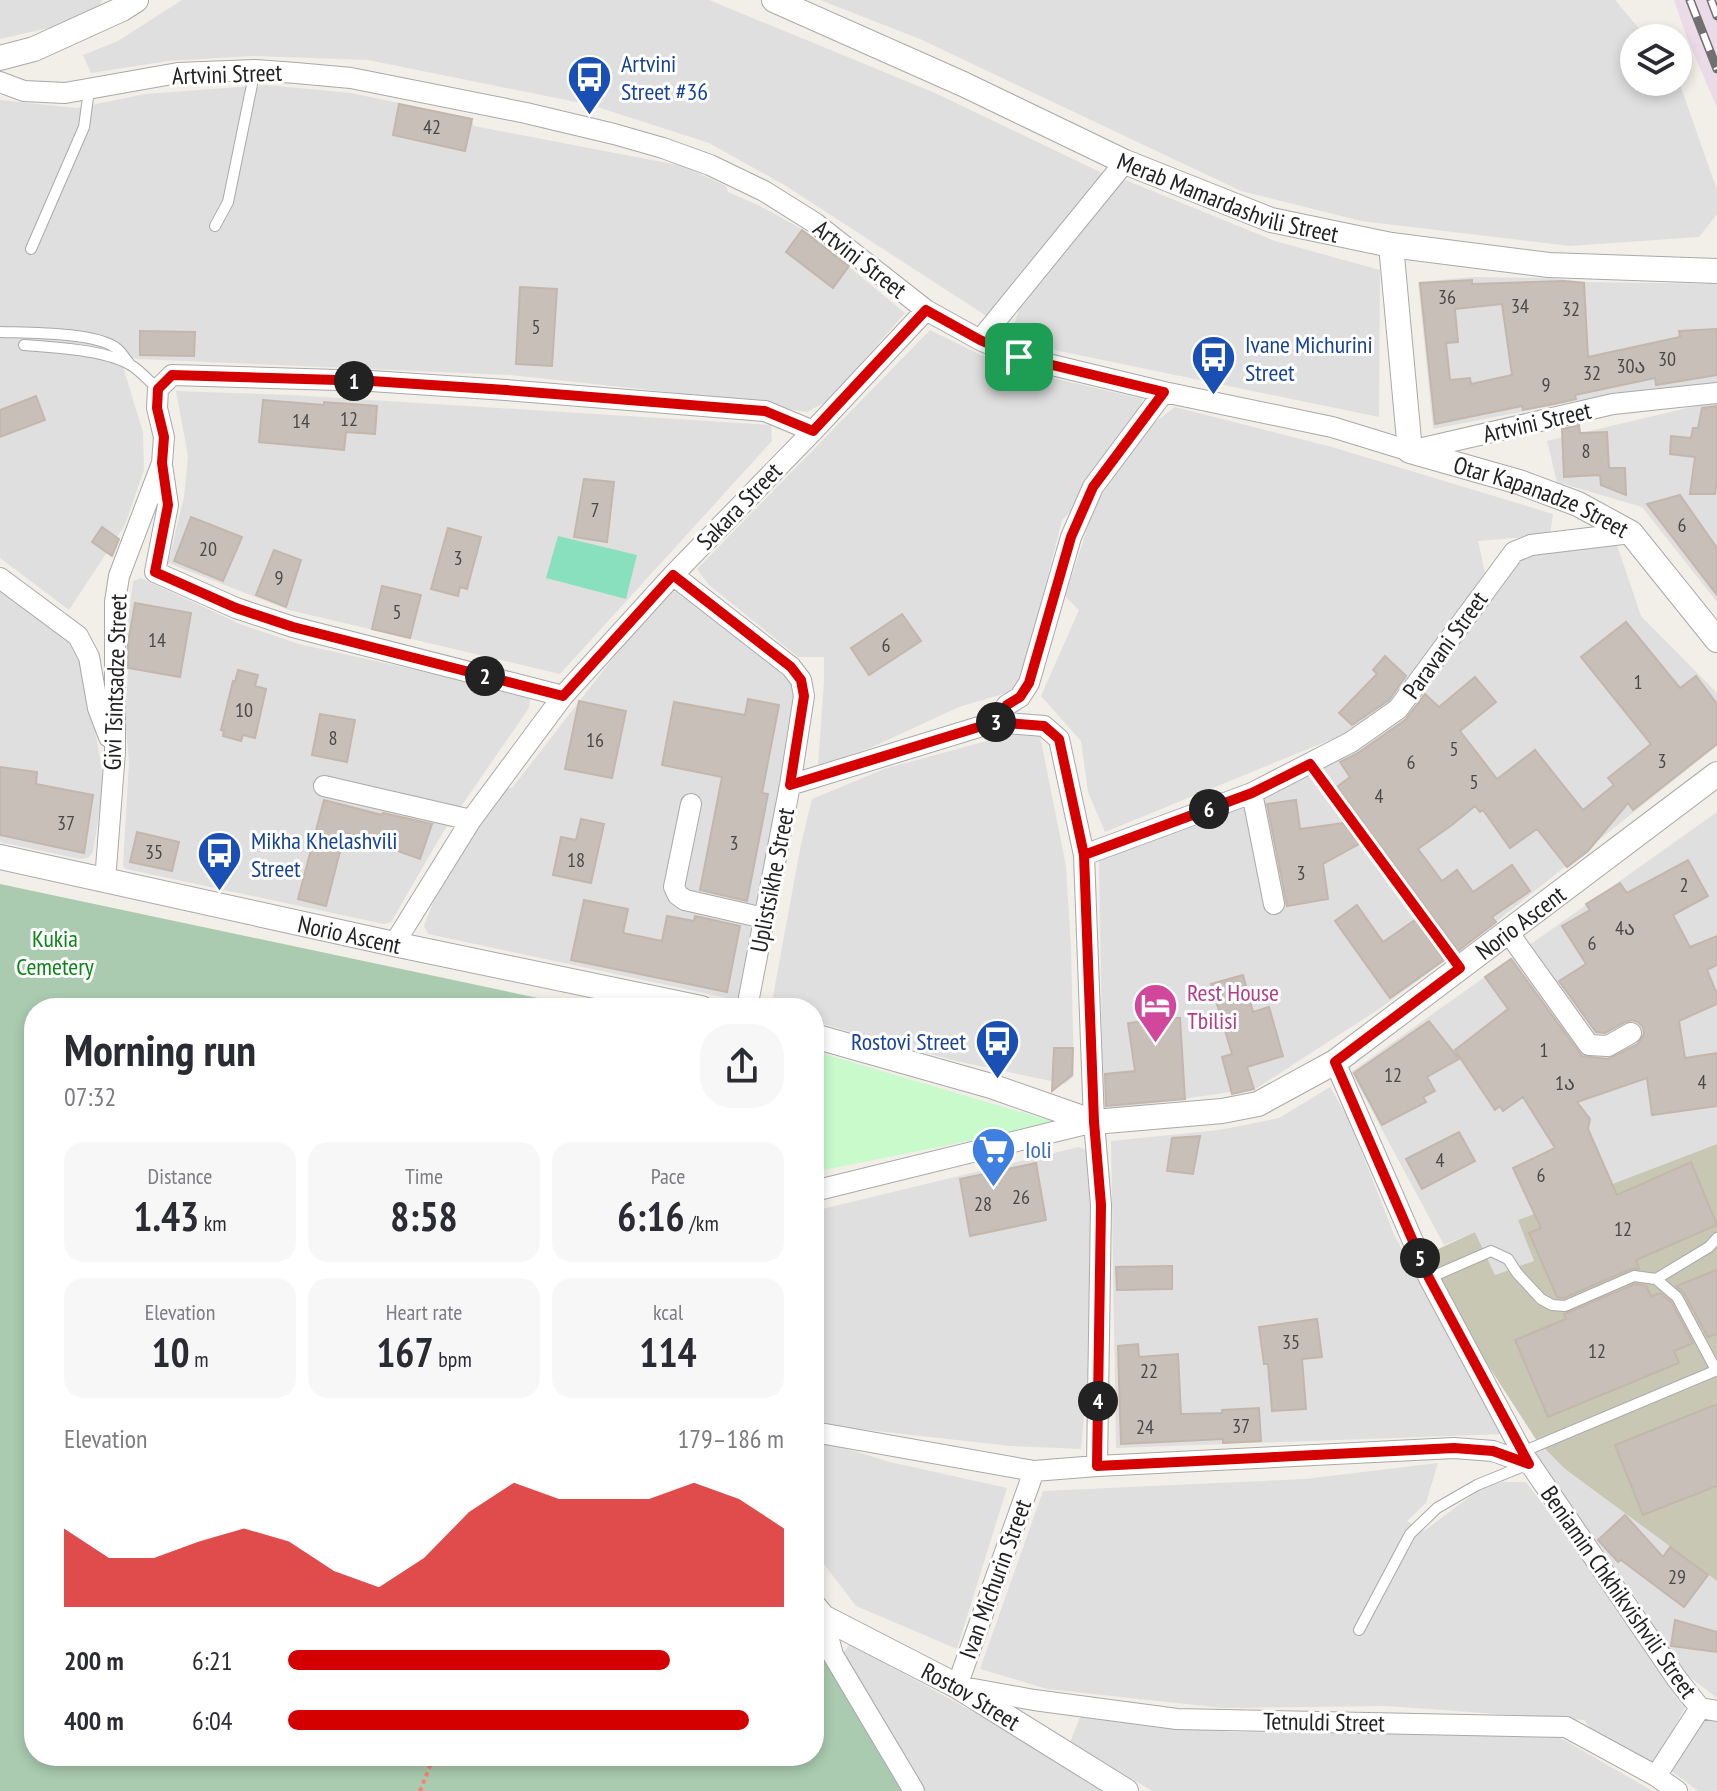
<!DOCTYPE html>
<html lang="en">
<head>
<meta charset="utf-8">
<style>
  body { margin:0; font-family:"PT Sans Narrow","Noto Sans Georgian",sans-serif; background:#f7f7f7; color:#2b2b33; height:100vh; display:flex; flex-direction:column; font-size:30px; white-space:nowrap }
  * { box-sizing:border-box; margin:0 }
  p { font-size:26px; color:#7c7c81 }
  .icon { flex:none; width:44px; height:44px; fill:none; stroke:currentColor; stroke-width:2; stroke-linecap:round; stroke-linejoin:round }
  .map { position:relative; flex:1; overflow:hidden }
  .side { position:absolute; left:24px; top:998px; width:800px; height:768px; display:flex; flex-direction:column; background:#fff; border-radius:32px; box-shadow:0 4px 12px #0003 }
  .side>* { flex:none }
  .fabs { position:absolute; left:1620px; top:24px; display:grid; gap:16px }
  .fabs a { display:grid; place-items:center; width:72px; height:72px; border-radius:50%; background:#fff; box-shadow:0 4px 12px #0003; font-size:40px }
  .pin { position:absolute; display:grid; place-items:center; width:68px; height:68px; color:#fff; margin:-34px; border-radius:16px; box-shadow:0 4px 12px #0006 }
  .km { position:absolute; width:40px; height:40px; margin:-20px; border-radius:50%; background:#222; color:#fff; font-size:22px; line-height:40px; text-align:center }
  .round { display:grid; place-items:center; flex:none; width:84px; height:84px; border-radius:32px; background:#f7f7f7 }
  .summary { display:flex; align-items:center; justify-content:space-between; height:136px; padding:0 40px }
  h1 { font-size:44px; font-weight:700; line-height:60px }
  .metrics { display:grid; grid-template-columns:repeat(3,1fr); gap:12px; height:136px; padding:8px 40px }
  .metrics div { display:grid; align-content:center; border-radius:20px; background:#f7f7f7; text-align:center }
  .metrics b { font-size:40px; font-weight:700 }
  .metrics small { font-size:22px; font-weight:400 }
  .metrics p { font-size:22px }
  .chart { height:224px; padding:16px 40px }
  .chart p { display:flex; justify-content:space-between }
  .chart svg { width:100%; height:144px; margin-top:8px; fill:#d40000; opacity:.7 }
  ul { padding:0 40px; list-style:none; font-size:26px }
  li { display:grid; grid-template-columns:128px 96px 1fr; align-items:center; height:60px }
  li i { height:20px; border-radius:10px; background:#d40000 }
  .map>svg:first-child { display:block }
</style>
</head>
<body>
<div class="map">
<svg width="1717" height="1791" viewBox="0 0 1717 1791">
  <rect width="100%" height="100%" fill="#f2efe9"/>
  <path fill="#e0dfdf" d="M0 0H102L98 10 53 27 0 39Z
    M182 0H709L935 93 1102 173 1099 187 988 317 786 186 709 143 591 105 368 60 253 56 168 61 91 73 83 55 118 41Z
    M820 0H1615L1647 38H1634V82H1678V79L1717 190V214L1699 237 1569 246 1361 221 1241 191 920 39Z
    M267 85 351 93 471 118 474 126 683 166 726 186 728 192 760 206 807 232 905 313 829 400 807 412 668 392 510 375 137 359 119 354 143 432 144 470 125 525 69 610 0 558V100L77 108 145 94Z
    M1123 179 1275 241 1380 270 1379 417 1059 351 1010 337 1020 306Z
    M1473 277 1550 278 1588 282 1717 284V382L1593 398 1433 429 1418 282Z
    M930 330 1005 367 1143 399 1131 425 1109 447 1076 506 1062 520 1020 689 959 707 870 748 818 766 824 682V657H798L709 585 697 569Z
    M176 391 292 395 771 425 772 441 560 674 289 610 168 563 184 497 188 456Z
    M1717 401V602L1642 507 1557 482 1547 441Z
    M1175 407 1332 447 1553 514 1550 535 1478 541 1485 572 1413 680 1378 715 1352 731 1105 832 1088 792 1081 741 1041 696 1079 610 1065 596 1095 505 1145 430Z
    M1617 545 1641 616 1717 693V746L1463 948 1379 1009 1257 1088 1103 1111 1099 861 1249 806 1322 769 1416 706 1523 548Z
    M141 578 240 624 299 644 524 694 530 700 529 708 442 834 391 922 384 924 126 869 123 866 129 763 125 717 128 672 125 645 133 581Z
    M0 591 70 643 85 670 104 783 93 852 88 858 80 859 0 842Z
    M665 591 677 592 735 632 794 678 798 687 740 997 732 999 428 934 424 926 440 884 502 789 512 788Z
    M1016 733 1040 736 1066 866 1071 949 1074 1076 1065 1084 956 1061 857 1034 814 1021V1008L771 1007 801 844 812 799 884 769Z
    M1717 812V1144L1518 1220 1535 1261 1495 1275 1475 1232 1444 1245 1351 1072Z
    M1330 1087 1349 1120 1395 1237 1435 1304 1504 1434 1116 1448 1111 1141 1219 1130 1279 1118Z
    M1079 1147 1090 1152 1094 1226 1091 1341 1081 1449 1010 1446 814 1424V1211Z
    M814 1439 890 1462 1007 1488 957 1649 856 1606 814 1551Z
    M1537 1441 1565 1469 1717 1581V1698L1678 1668 1644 1610 1597 1542 1532 1456Z
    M1438 1463 1426 1503 1407 1521 1424 1531 1480 1489 1502 1482H1526L1689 1700 1654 1765 1590 1728 1584 1720 1386 1706 1223 1708 1047 1689 980 1669 1043 1491 1305 1479Z
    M850 1644 977 1714 1108 1791H923L840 1657Z
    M1081 1715 1231 1732 1557 1736 1653 1791H1152L1070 1742Z
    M1702 1719 1717 1721V1791H1698L1670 1770Z"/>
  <path fill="#ebdbe8" d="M1674 0H1717V108L1686 35Z"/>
  <path fill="#c7c7b4" d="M1717 1144V1581L1565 1469 1537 1441 1471 1339 1423 1256 1475 1232 1495 1275 1534 1261 1518 1220Z"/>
  <path fill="#aacbaf" d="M0 884 585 1008H34V1756H814V1634L906 1791H0Z"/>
  <path fill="#c8facc" d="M814 1051 1058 1123 814 1172Z"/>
  <path fill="#88e0be" d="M558 536 637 555 626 599 546 578Z"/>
  <path fill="#c7bfb8" stroke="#c4b6ab" stroke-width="2" fill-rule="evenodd" d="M399 104 472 119 465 151 393 135Z
    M802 230 849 266 833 288 786 252Z
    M1472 280V284L1564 281 1584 283 1588 357 1680 337 1679 331 1717 329V375L1656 385 1655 378 1575 395 1576 399 1554 404 1523 410 1522 406 1435 424 1420 283ZM1502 304 1512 375 1471 384 1470 378 1450 380 1446 343 1458 342 1455 309Z
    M520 287 557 289 552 366 516 364Z
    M140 331 195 332 194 356 140 355Z
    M36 396 45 420 0 437V410Z
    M263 400 324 405V402L377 406 375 434 346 432 344 450 259 442Z
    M1717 406V481L1715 494H1690L1695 457 1670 454 1671 436 1691 438 1693 428H1698L1702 408Z
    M1579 425 1580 433 1607 432 1609 468H1625L1626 495 1601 485 1600 475 1564 477 1562 429Z
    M584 479 614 482 607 542 574 537Z
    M1680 495 1717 548V595L1647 504Z
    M191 517 242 537 223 581 174 561Z
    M102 527 119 539 112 556 92 542Z
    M448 528 481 537 467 589 460 587 458 596 431 589Z
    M274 550 301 560 286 607 256 595Z
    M382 586 421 595 410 638 372 629Z
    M135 603 191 613 180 677 128 668V643Z
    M902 614 921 641 869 675 851 648Z
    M1626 622 1680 688 1696 676 1717 704V744L1633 810 1628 803 1588 851 1567 867 1537 829 1510 848 1483 810 1480 812 1475 806 1452 825 1418 849 1442 881 1457 870 1473 892 1512 865 1530 891 1492 917 1496 922 1458 951 1337 787 1350 777 1340 762 1358 753 1405 720 1425 694 1439 707 1475 677 1496 702 1460 731 1497 779 1535 750 1583 810 1614 785 1608 778 1651 744 1581 657Z
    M1385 656 1406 676 1389 700 1352 725 1339 713 1377 674 1373 670Z
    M238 670 258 675 255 686 266 689 255 738 243 735 241 741 223 736 224 731 221 730 233 681 235 682Z
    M748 699 779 705 762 793 768 794 747 901 700 890 722 777 662 765 674 702 745 715Z
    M579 701 626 711 612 778 565 769Z
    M320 714 355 720 347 762 312 755Z
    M0 767 37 772 36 784 93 795 84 853 0 835Z
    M324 800 382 815 383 813 432 824 420 859 345 832 326 906 298 899Z
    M1296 800 1300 829 1343 823 1359 844 1323 864 1328 899 1287 906 1267 804Z
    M581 819 604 824 591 883 553 875 561 837 576 840Z
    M137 832 179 842 172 871 130 862Z
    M1688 860 1708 896 1673 915 1690 947 1717 936V965L1707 970 1717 994V1004L1679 1021 1685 1058 1717 1053V1106L1652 1115 1647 1078 1577 1102 1590 1119 1588 1129 1617 1195 1691 1162 1717 1225 1636 1260 1639 1269H1631L1564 1298 1557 1297 1529 1233 1541 1228 1513 1168 1555 1148 1523 1097 1503 1111 1500 1106 1495 1110 1455 1050 1508 1009 1485 977 1511 959 1582 1056 1608 1059 1638 1044 1644 1034 1643 1027 1638 1022 1632 1020 1625 1022 1605 1033 1596 1032 1559 981 1586 964 1562 926 1590 910 1586 904 1620 883 1627 893Z
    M584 900 628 909 623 933 662 941 667 916 694 921 695 916 740 926 727 992 571 960Z
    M1357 905 1383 942 1415 920 1444 960 1390 998 1335 921Z
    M1243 975 1253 1012 1269 1007 1283 1056 1247 1067 1254 1089 1232 1094 1222 1057 1232 1054 1211 984Z
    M1171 1018H1180L1185 1099 1106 1106 1105 1074 1135 1071 1128 1023Z
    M1429 1021 1459 1059 1427 1077 1435 1091 1423 1097 1426 1102 1382 1125 1354 1073Z
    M1054 1048H1073L1072 1075 1052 1091Z
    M1459 1132 1475 1161 1422 1189 1406 1159Z
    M1200 1136 1193 1174 1167 1171 1172 1138Z
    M1036 1163 1046 1220 970 1236 960 1179Z
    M1172 1266V1289L1117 1290 1116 1267Z
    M1717 1270V1334L1708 1337 1684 1293 1676 1286Z
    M1635 1284 1646 1286 1651 1296 1660 1293 1671 1302 1693 1343 1674 1351 1679 1363 1548 1417 1515 1340 1566 1319 1564 1314Z
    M1317 1319 1322 1357 1302 1359 1306 1409 1272 1411 1268 1364H1264L1259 1327Z
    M1138 1344 1139 1357 1178 1354 1181 1414 1222 1413V1410L1259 1408 1261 1441 1223 1443V1439L1121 1444 1118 1346Z
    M1717 1404V1486L1643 1515 1615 1445Z
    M1625 1515 1663 1557 1670 1547 1708 1575 1684 1607 1621 1560 1618 1562 1598 1540Z
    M1675 1620 1717 1632V1652L1671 1646Z"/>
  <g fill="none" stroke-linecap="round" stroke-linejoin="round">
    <defs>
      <path id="service" d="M215 226 228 202 255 70
        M31 249 84 127 89 90
        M0 332C27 333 95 332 116 348 121 351 125 359 129 363
        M24 345C53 347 104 350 129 364 140 370 149 381 158 389
        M1310 764 1459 966
        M1429 1278 1491 1251 1508 1259 1517 1273 1541 1299 1552 1305 1565 1306 1634 1276 1656 1279 1677 1297 1716 1370
        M1656 1279 1709 1247 1717 1238
        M1522 1452 1717 1370
        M1359 1630 1410 1534 1437 1508 1477 1485 1526 1465"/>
      <path id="minor" d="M0 82 24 91 65 93 178 73 255 70 296 73 351 78 526 113 614 134 663 148 710 165 764 191 815 223 926 310 980 340 1019 357 1164 392 1332 427 1410 451 1613 404 1717 393
        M980 340 1125 162
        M162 465 168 505 155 572 236 608 293 627 563 696
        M673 575 791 667 801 680 804 696 790 785 747 1008
        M0 578 78 636 89 657 98 708 109 737
        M995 722 1007 705 1020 697 1029 683 1071 537 1093 487 1164 392
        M790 785 995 722 1044 726 1059 739 1084 855 1094 1122 1101 1205 1097 1466
        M324 786 471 820
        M1252 793 1274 904
        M691 804 674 887 678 895 685 900 764 918
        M1084 855 1252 793 1351 742 1398 709 1514 552 1531 545 1631 533
        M105 881 115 752V602L119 576 162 463 164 437 157 408 158 389 172 375 371 381 506 390 765 411 813 431
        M1508 932 1589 1045 1608 1046 1631 1033
        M394 944 471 820 563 696 673 575 813 431 926 310
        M1335 1062 1429 1278 1522 1452 1677 1679 1700 1708 1717 1711
        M814 1191 1094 1122
        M814 1432 1034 1471 1097 1466 1454 1448 1493 1451 1529 1464
        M1034 1471 957 1686 1034 1700 1177 1719 1566 1727 1656 1776 1677 1791
        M823 1617 833 1655 914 1791
        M1656 1776 1700 1708"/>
      <g id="tertiary">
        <path id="s1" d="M774 0 963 84 1125 162 1271 220 1391 245 1549 265 1717 271"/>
        <path d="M0 58 34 49 122 9 136 0"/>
        <path id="s2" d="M1391 245 1410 451 1519 482 1578 504 1631 533 1717 640"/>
        <path id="s3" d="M0 857 394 944 701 1008"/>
        <path id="s4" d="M814 1036 991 1086 1094 1122 1222 1111 1258 1104 1335 1062 1717 774"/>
        <path id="s5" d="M814 1606 823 1617 957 1686 1126 1791"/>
      </g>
    </defs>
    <use href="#service" stroke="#a9a9a9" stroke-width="12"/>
    <use href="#minor" stroke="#a9a9a9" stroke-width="22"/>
    <use href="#tertiary" stroke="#a9a9a9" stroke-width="26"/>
    <path stroke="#fa8072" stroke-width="4" stroke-dasharray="4 4" stroke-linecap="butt" d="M420 1791 434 1756"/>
    <use href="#service" stroke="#fff" stroke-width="10"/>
    <use href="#minor" stroke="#fff" stroke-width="20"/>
    <use href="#tertiary" stroke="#fff" stroke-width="24"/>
    <defs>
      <path id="rail" d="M1690 0 1717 69
        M1711 0 1717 16"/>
    </defs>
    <use href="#rail" stroke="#707070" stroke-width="9"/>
    <use href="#rail" stroke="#fff" stroke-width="6" stroke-dasharray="18" stroke-linecap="butt"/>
  </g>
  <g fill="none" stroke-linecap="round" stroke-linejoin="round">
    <defs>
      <path id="route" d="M1019 357 980 340 926 310 813 431 765 411 506 390 371 381 172 375 158 389 157 408 164 437 162 463 168 505 155 572 236 608 293 627 563 696 673 575 791 667 801 680 804 696 790 785 995 722 1044 726 1059 739 1084 855 1094 1122 1101 1205 1097 1466 1454 1448 1493 1451 1529 1464 1429 1278 1335 1062 1460 968 1310 764 1252 793 1084 855 1059 739 1044 726 995 722 1007 705 1020 697 1029 683 1071 537 1093 487 1164 392 1019 357"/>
    </defs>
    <use href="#route" stroke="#fff" stroke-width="16"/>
    <use href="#route" stroke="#d40000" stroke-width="10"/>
  </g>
  <defs>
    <symbol id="bus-pin" viewBox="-11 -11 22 30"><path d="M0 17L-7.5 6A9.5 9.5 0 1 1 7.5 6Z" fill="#1a4fb4" stroke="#fff"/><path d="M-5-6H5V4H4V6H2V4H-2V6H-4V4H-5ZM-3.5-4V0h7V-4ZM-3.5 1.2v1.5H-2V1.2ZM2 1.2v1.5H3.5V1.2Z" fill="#fff"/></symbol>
    <symbol id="hotel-pin" viewBox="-11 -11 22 30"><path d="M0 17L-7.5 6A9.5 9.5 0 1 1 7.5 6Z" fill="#d1479c" stroke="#fff"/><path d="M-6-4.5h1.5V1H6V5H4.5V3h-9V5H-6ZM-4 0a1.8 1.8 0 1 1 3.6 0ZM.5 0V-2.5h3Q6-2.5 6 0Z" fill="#fff"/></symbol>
    <symbol id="supermarket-pin" viewBox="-11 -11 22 30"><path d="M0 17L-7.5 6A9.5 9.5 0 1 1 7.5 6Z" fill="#3f7fe0" stroke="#fff"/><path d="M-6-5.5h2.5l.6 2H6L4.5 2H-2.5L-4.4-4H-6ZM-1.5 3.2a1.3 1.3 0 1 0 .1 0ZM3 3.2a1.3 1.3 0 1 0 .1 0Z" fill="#fff"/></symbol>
  </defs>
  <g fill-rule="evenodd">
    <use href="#bus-pin" x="564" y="52" width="51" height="69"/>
    <use href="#bus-pin" x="1188" y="332" width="51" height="69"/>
    <use href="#bus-pin" x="194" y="828" width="51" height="69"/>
    <use href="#hotel-pin" x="1130" y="980" width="51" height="69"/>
    <use href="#bus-pin" x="972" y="1016" width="51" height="69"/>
    <use href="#supermarket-pin" x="968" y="1124" width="51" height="69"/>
  </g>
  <g text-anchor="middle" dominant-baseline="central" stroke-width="6" stroke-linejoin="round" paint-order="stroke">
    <g font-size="20" fill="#4b4948">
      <text x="432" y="127">42</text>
      <text x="1447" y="297">36</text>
      <text x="1520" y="306">34</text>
      <text x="1571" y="309">32</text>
      <text x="536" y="327">5</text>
      <text x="1667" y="359">30</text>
      <text x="1631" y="366">30ა</text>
      <text x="1592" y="373">32</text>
      <text x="1546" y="385">9</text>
      <text x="349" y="419">12</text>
      <text x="301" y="421">14</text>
      <text x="1586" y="451">8</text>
      <text x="595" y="510">7</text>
      <text x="1682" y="525">6</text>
      <text x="208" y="549">20</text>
      <text x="458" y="558">3</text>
      <text x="279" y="578">9</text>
      <text x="397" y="612">5</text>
      <text x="157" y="640">14</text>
      <text x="886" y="645">6</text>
      <text x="1638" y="682">1</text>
      <text x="244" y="710">10</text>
      <text x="333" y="738">8</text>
      <text x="595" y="740">16</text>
      <text x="1454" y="749">5</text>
      <text x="1662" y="761">3</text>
      <text x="1411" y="762">6</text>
      <text x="1474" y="782">5</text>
      <text x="1379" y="796">4</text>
      <text x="66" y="823">37</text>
      <text x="734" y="843">3</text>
      <text x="154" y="852">35</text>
      <text x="576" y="860">18</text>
      <text x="1301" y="873">3</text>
      <text x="1684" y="885">2</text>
      <text x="1625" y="928">4ა</text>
      <text x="1592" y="943">6</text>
      <text x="1544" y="1050">1</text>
      <text x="1393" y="1075">12</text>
      <text x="1702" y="1082">4</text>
      <text x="1565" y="1083">1ა</text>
      <text x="1440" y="1160">4</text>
      <text x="1541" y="1175">6</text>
      <text x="1021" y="1197">26</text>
      <text x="983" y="1204">28</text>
      <text x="1623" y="1229">12</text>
      <text x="1291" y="1342">35</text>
      <text x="1597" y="1351">12</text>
      <text x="1149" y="1371">22</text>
      <text x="1241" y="1426">37</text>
      <text x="1145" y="1427">24</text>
      <text x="1677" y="1577">29</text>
    </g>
    <g font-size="24" fill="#164399" stroke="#fff" text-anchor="start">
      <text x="621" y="63">Artvini<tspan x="621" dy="28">Street #36</tspan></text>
      <text x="1245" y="344">Ivane Michurini<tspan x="1245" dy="28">Street</tspan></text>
      <text x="251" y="840">Mikha Khelashvili<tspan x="251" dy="28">Street</tspan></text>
      <text x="966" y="1041" text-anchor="end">Rostovi Street</text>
    </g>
    <g font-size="24" fill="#222" stroke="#fff">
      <text transform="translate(227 74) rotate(-2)">Artvini Street</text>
      <text stroke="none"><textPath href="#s1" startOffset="496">Merab Mamardashvili Street</textPath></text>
      <text transform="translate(860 259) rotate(38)">Artvini Street</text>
      <text transform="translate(1537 422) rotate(-13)">Artvini Street</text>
      <text stroke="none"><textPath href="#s2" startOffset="346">Otar Kapanadze Street</textPath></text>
      <text transform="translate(739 506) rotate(-46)">Sakara Street</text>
      <text transform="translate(1445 645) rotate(-54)">Paravani Street</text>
      <text transform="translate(115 682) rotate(-88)">Givi Tsintsadze Street</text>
      <text transform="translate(772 880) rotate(-79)">Uplistsikhe Street</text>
      <text stroke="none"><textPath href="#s4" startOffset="778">Norio Ascent</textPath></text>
      <text stroke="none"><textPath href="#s3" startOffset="358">Norio Ascent</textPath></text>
      <text transform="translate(995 1579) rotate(-70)">Ivan Michurin Street</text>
      <text transform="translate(1619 1592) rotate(55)">Beniamin Chkhikvishvili Street</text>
      <text stroke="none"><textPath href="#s5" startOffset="182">Rostov Street</textPath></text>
      <text transform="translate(1324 1722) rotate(1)">Tetnuldi Street</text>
    </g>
    <g font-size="24" fill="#0c8416" stroke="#fff">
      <text x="55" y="938">Kukia<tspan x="55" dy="28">Cemetery</tspan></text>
    </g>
    <g font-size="24" fill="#b23c85" stroke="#fff" text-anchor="start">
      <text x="1187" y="992">Rest House<tspan x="1187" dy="28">Tbilisi</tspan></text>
    </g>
    <g font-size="24" fill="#366cbe" stroke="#fff" text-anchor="start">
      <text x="1025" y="1149">Ioli</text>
    </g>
  </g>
</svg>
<div class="fabs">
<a><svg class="icon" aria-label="layers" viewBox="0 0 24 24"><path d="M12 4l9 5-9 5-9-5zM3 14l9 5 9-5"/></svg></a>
</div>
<div class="pin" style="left:1019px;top:357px;background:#1e9e55"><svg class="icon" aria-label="arrive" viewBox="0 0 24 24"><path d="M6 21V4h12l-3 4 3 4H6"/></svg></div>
<b class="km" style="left:354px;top:381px">1</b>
<b class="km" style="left:485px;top:676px">2</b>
<b class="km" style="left:996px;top:722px">3</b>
<b class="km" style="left:1098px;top:1401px">4</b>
<b class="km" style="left:1420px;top:1258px">5</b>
<b class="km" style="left:1209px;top:809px">6</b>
<section class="side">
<div class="summary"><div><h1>Morning run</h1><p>07:32</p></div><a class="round"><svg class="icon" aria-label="share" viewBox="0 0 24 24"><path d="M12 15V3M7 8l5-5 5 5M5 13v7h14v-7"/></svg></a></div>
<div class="metrics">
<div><p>Distance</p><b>1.43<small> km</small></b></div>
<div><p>Time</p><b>8:58</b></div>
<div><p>Pace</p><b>6:16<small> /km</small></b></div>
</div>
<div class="metrics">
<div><p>Elevation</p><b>10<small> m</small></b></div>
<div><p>Heart rate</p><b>167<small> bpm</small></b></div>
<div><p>kcal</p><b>114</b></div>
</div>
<div class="chart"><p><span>Elevation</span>179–186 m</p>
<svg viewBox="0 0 160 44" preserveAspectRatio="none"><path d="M0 44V20L10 29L20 29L30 24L40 20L50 24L60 33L70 38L80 29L90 15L100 6L110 11L120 11L130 11L140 6L150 11L160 20V44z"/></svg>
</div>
<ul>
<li><b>200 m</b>6:21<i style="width:77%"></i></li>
<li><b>400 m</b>6:04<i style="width:93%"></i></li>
</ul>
</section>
</div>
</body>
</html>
